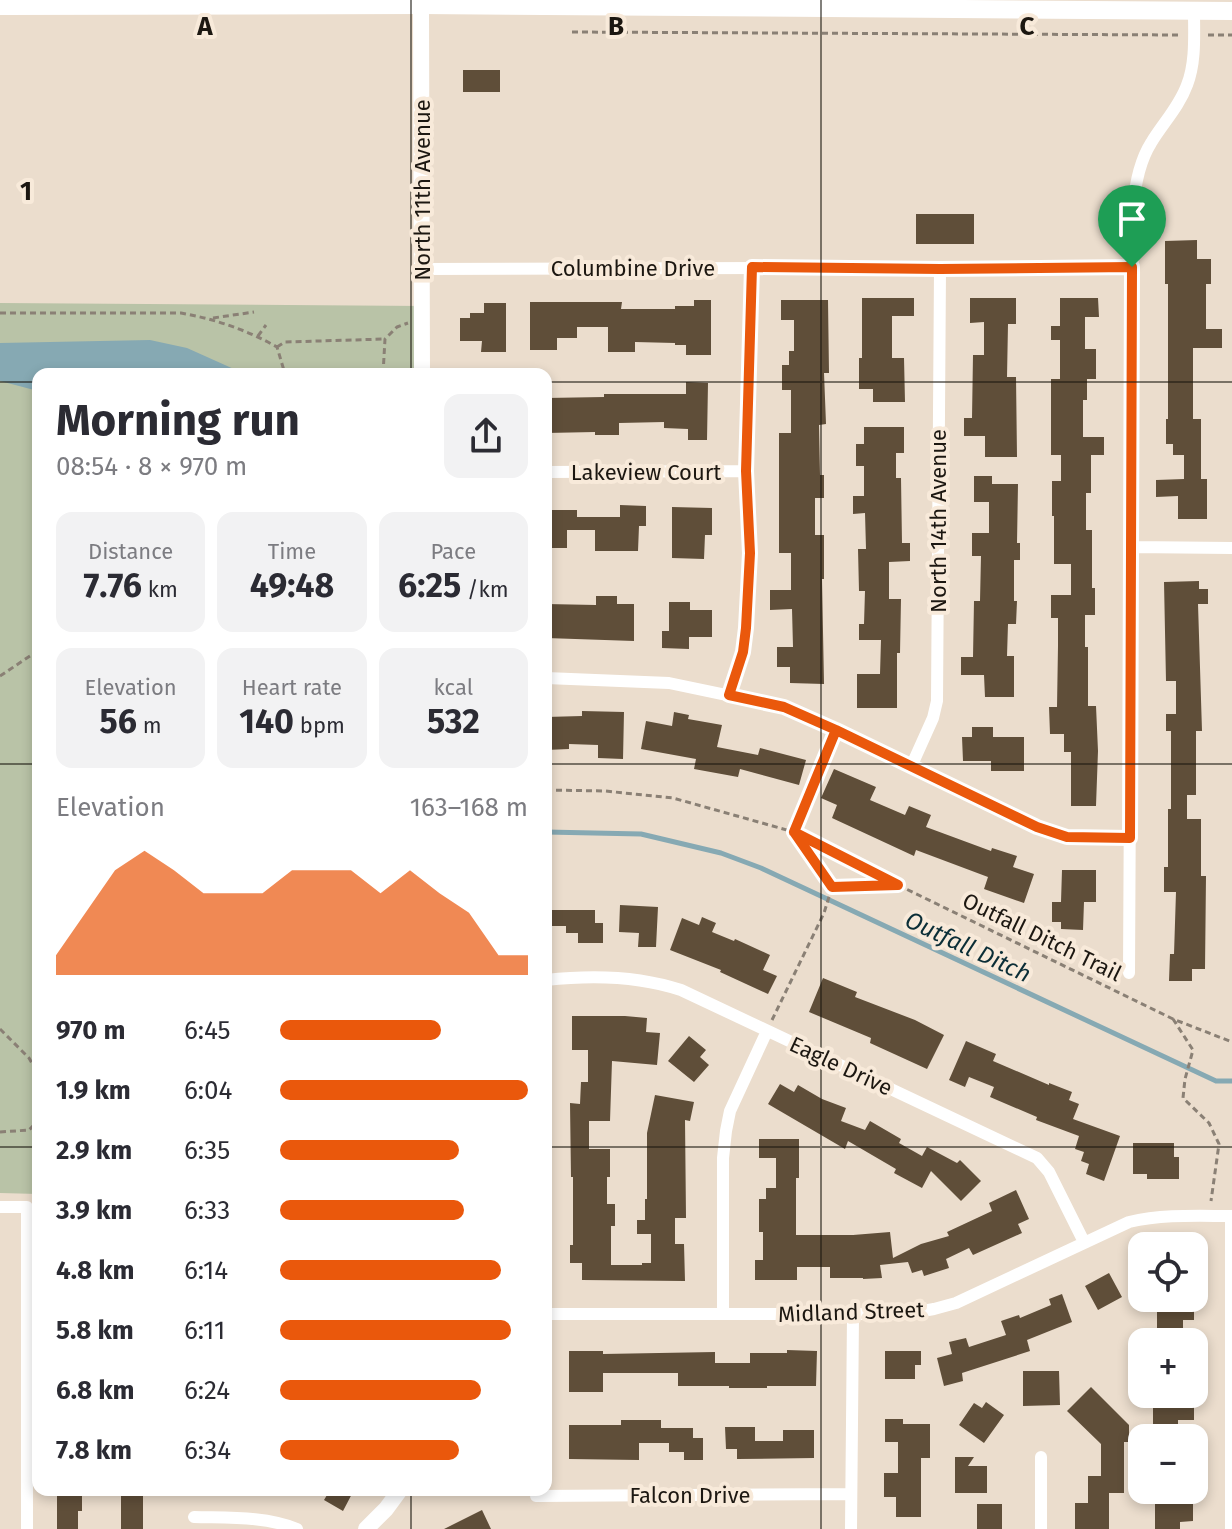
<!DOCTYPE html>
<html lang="en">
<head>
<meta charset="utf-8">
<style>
  body { margin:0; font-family:"Fira Sans",sans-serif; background:#f2f2f3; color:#2b2b33; height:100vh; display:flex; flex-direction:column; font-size:30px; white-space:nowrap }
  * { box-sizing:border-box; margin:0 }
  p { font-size:26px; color:#7c7c81 }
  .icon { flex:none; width:44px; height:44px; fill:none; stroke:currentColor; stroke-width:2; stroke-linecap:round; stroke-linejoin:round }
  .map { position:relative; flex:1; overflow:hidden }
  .sheet { position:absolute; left:32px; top:368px; width:520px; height:1128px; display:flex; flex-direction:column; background:#fff; border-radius:16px; box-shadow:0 4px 12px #0003 }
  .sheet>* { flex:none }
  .fabs { position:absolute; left:1128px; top:1232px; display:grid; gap:16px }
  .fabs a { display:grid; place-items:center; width:80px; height:80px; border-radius:16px; background:#fff; box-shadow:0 4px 12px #0003; font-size:40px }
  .pin { position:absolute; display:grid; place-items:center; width:68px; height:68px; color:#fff; margin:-82px -34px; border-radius:50% 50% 50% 0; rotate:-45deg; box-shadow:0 0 8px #0007 }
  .pin .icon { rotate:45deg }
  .round { display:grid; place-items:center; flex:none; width:84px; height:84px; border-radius:16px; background:#f2f2f3 }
  .head { display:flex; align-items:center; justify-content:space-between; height:136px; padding:0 24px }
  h1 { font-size:44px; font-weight:700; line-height:60px }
  .metrics { display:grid; grid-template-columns:repeat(3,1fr); gap:12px; height:136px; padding:8px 24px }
  .metrics div { display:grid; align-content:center; border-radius:16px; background:#f2f2f3; text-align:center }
  .metrics b { font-size:34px; font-weight:700 }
  .metrics small { font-size:22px; font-weight:400 }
  .metrics p { font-size:22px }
  .chart { height:224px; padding:16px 24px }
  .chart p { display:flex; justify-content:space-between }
  .chart svg { width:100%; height:144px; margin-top:8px; fill:#ea580c; opacity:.7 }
  ul { padding:0 24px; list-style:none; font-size:26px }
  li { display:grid; grid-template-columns:128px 96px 1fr; align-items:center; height:60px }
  li i { height:20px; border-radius:10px; background:#ea580c }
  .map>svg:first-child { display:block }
</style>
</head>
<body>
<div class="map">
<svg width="1232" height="1529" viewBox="0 0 1232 1529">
  <rect width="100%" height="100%" fill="#ebddcd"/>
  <path fill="#b9c3a7" d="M0 303 423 306 422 374H38V1194L0 1193Z"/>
  <path fill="#86a9b3" d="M150 340 187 348 245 374H38V391L0 381V343Z"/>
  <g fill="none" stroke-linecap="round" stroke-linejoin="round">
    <path stroke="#86a9b3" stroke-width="5" d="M546 832 641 834 721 853 761 868 1216 1081H1232"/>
  </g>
  <path fill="#5f4e39" d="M463 70H500V92H463Z
    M916 214H974V244H916Z
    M1197 240V259H1211V284H1206V329H1222V348H1193V419H1201V479H1207V519H1178V496L1156 497V480L1184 479V455H1173V444H1166V419H1168V284H1165V241Z
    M862 298H914V316H892V358H904L905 402H873V389H859V358H862Z
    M970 298H1016V324H1008L1007 377H1016L1017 457H985V436H964V418H972L973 355H984V322L970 323Z
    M1060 298H1098L1099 317H1085V349H1096V379H1087V400H1083V437H1104V455H1091V493H1086V530H1092V588H1095V615H1085V647H1088V706H1096L1098 751 1096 806H1071V752H1064V734H1050L1049 707H1057L1058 646V618H1051V595H1071V564H1054V516H1052V481H1061V455H1051V379H1060V340H1051V326H1060Z
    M694 300H711V355H686V345H675V343L635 342V352H608V327H577V338H557V350H530V302H622L621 309H675V306H694Z
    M781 300H828L829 373H824L826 424 819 425 820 475H824V498H815V535H824V579H822L824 684 790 683V667H777V647H793L792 609 770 610V590H791V553H779V433H791V390H782V365H789V351H794V320H781Z
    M484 303H506V352H481L482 341H460V318H470V313H484Z
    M686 382 708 383 707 440H688V429L664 428V422L619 423V435H595V432L546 433V398L604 397V394H686Z
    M864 427H904V453H896V478H901L902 543H910V561L889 562V599H901L900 653H897V708H857V674H880L881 640H859V624H864L865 591H859L858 549H866L865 513 853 514V496H864V466H856V444H864Z
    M974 476H992V484H1018L1017 543H1020V560H1014V601H1017L1016 624H1008L1007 656H1014V697H985L984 675H961V657H973L974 601H980L981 556H972V533H989V502H974Z
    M620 505 646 506V526H639L638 551H595V530H567V548H546V510H577V517H620Z
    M672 507 712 508V535H705L704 559 672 558Z
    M1199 581V589H1208V604H1198L1202 731H1196V795H1187V819H1201V876H1206L1205 969H1192V981H1169L1170 954H1174L1176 892H1164V867H1168V809H1171V731H1166V714H1176V681H1166L1164 582Z
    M596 596H617V604H634V641L546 638V604L596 605Z
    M669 602H690V610H712V637H689V649L662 648V631H669Z
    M582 711 624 712 623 759 598 758V745L569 744V749L546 750V717L582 716Z
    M674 712 689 715 688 719 722 725 717 747 758 755 760 748 806 760 799 785 740 769 738 777 694 769 696 759 641 749 646 721 672 726Z
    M972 727H993V737H1024V771H991V761H963L962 737H972Z
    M834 769 876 787 870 800 905 815 909 806 931 815 926 827 991 851 992 848 1017 856 1013 867 1034 874 1024 903 984 889 988 877 916 850 914 856 832 818 837 805 821 798Z
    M1062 870H1096V902H1084L1083 930 1061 929V922H1052V902H1061Z
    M620 905 658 907 656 947H638L639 933 619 932Z
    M546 910H595V923H603V943H578V933H566V926H546Z
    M702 917 716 923 712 932 734 941 735 939 770 955 763 970 777 976 768 994 720 972 721 970 670 950 682 918 699 925Z
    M823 978 857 992 855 997 915 1020 944 1035 927 1069 870 1043 871 1038 809 1012Z
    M572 1016H625L647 1018 646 1032 660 1033 657 1065 612 1061 610 1121H589V1149H610V1177H607V1204H615V1226H611V1265H642V1263H651V1234H637V1220H645V1199H647V1133L655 1095 694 1102 690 1121 685 1120 686 1218H675V1244H684L685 1281 582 1280V1263H570V1245H573V1177H571L570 1103 580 1104 581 1082H588V1050H572Z
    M689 1036 706 1050 700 1057 709 1065 694 1082 668 1061Z
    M966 1041 996 1054 993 1061 1049 1085V1083L1072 1092 1069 1100 1079 1104 1073 1119 1120 1136 1104 1181 1086 1174 1089 1164 1081 1161 1084 1152 1075 1149 1079 1136 1036 1120 1037 1117 990 1097 994 1087 969 1077 965 1087 949 1080Z
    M780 1084 794 1092 798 1085 822 1099 846 1108 841 1121 865 1130 870 1121 901 1139 899 1143 922 1156 927 1147 957 1163 960 1160 981 1181 961 1201 931 1171 922 1188 894 1173 896 1169 848 1141 845 1149 768 1104Z
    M759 1139H799V1178H796V1235H853L890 1232 893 1258 921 1244 949 1236 947 1232 992 1211 989 1203 1016 1190 1029 1219 1018 1224 1022 1233 973 1255 969 1248 946 1259 949 1268 924 1276 922 1270 912 1273 908 1262 880 1265 882 1278 863 1279V1278H830V1267H797V1280H755V1260H763V1232H759V1199H766V1188H776V1158H759Z
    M1133 1143H1174V1157H1179V1179H1147V1174H1133Z
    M1109 1273 1122 1297 1098 1310 1085 1286Z
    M1062 1294 1072 1322 1027 1340 1030 1351 962 1373 963 1381 944 1386 937 1358 952 1354 949 1342 966 1338 969 1347 1006 1335 1001 1321 1019 1315 1020 1318 1051 1305 1049 1299Z
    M1157 1302H1194V1320H1183V1339H1157Z
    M787 1350 817 1351 816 1386H767V1388H729V1386H678V1373H603V1392H569V1351H603V1354L715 1352V1363H750V1353H787Z
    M885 1351H921V1365H915V1379H885Z
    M1023 1371H1059L1060 1405 1023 1406Z
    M1091 1387 1129 1425V1442H1124V1493H1109V1529H1075V1503H1088V1476H1101V1444L1067 1411Z
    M986 1402 1004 1415 984 1443 959 1425 974 1403 982 1408Z
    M1153 1402H1194V1420H1178V1438H1153Z
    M885 1419H903V1424H930V1458H921V1517H896V1497H884V1473H898V1442H885Z
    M621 1420H661V1428H693V1438H703V1460H684V1452H669V1443H639V1460L569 1459V1425H621Z
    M725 1427H755V1441H783V1430H814V1458L737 1459V1449H726Z
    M955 1457H974L968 1466H987V1493H955Z
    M57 1490H82V1511H78V1529H57Z
    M121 1490H143V1529H121Z
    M330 1490H354L343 1511 324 1500Z
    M977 1504H1002V1529H977Z
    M1155 1504H1193V1521L1180 1522V1529H1155Z
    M482 1510 491 1529H444Z"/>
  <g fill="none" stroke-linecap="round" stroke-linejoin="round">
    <path stroke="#8a8075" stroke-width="3" stroke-dasharray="6 4" stroke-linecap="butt" d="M572 32 1181 35
      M1208 35H1232
      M0 313H181C215 319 247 330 277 347L285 374
      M213 318 254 312
      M258 336 266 325
      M277 347 285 342 385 339
      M383 374 385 339 397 327 408 323
      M0 676 30 656 38 653
      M830 743 794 832 832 887 894 885
      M546 790 605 791 673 798 794 832 898 885 1173 1019 1232 1042
      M1173 1019 1193 1050 1185 1079 1183 1098 1209 1123 1219 1144 1211 1201
      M772 1020 824 913 832 887
      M0 1029 29 1058 38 1074
      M0 1132 29 1130 38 1121"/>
    <path stroke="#fff" stroke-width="12" d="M423 269 1132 267
      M546 472 746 471
      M1131 547 1232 548
      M546 678 669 683 784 707 843 733 1037 827 1067 837 1130 838
      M729 695 743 652 746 628 750 553 746 471 752 267
      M911 767 933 718 937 701 940 269
      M1129 973 1133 208C1135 185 1139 162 1151 143 1163 123 1179 107 1187 85 1196 62 1194 35 1194 11
      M546 980C590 975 639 976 681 990L1037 1158 1049 1172 1084 1242
      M0 1207H27V1529
      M546 1314H905L934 1309 956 1303 1129 1222C1164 1214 1197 1216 1232 1216
      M723 1314V1158L726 1131 730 1111 767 1031
      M1041 1457V1529
      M536 1490V1496L851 1494
      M194 1517C228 1518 265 1516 297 1529
      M851 1529 853 1315
      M1231 1529V1216"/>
    <path stroke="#fff" stroke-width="16" d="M421 5 422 374
      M366 1529 386 1509 400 1490"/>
    <path stroke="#fff" stroke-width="18" d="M0 6 421 5 1232 11"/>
  </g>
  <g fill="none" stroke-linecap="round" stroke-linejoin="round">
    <defs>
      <path id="route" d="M1132 267 940 269 752 267 746 471 750 553 746 628 743 652 729 695 784 707 836 730 794 832 832 887 898 885 794 832 836 730 1037 827 1067 837 1130 838 1132 267"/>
    </defs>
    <use href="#route" stroke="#fff" stroke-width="16"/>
    <use href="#route" stroke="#ea580c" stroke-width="10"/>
  </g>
  <path fill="none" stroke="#1c1711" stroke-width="2" stroke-opacity="0.55" d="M411 0V374M821 0V1529M0 382H38M546 382H1232M0 764H38M546 764H1232M0 1147H38M546 1147H1232M411 1490V1529"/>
  <g text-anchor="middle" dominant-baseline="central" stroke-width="8" stroke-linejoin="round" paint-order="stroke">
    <g font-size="22" fill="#1c1711" stroke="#f8eada">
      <text transform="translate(422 190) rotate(-90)">North 11th Avenue</text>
      <text x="633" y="268">Columbine Drive</text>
      <text x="646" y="472">Lakeview Court</text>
      <text transform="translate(938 521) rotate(-90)">North 14th Avenue</text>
      <text transform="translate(1042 937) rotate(26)">Outfall Ditch Trail</text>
      <text transform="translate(841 1066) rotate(25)">Eagle Drive</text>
      <text transform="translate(851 1312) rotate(-2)">Midland Street</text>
      <text x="690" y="1495">Falcon Drive</text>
    </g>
    <g font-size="24" font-style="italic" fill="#0b2e37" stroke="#f8eada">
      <text transform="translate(968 947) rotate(25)">Outfall Ditch</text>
    </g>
  </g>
  <g font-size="26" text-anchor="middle" font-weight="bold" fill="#1c1711" stroke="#f8eada" stroke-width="8" stroke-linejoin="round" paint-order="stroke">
    <text x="205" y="35">A</text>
    <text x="616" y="35">B</text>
    <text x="1027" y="35">C</text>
    <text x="26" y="200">1</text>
  </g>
</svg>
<div class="fabs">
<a><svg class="icon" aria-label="locate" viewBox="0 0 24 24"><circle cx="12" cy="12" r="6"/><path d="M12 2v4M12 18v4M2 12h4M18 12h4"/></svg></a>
<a>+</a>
<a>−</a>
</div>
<div class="pin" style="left:1132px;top:267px;background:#1e9e55"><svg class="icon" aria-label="arrive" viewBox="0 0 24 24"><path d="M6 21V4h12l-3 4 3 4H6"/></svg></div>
<section class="sheet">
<div class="head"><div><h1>Morning run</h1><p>08:54 · 8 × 970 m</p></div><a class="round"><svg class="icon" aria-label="share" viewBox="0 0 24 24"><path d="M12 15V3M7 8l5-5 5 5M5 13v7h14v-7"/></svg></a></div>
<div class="metrics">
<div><p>Distance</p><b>7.76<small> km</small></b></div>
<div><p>Time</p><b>49:48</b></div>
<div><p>Pace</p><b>6:25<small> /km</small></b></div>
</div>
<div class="metrics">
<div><p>Elevation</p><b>56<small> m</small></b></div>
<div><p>Heart rate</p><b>140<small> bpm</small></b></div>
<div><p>kcal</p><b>532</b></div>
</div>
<div class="chart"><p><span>Elevation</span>163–168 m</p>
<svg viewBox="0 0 160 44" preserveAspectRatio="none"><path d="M0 44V38L10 25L20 12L30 6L40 12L50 19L60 19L70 19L80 12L90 12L100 12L110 19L120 12L130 19L140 25L150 38L160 38V44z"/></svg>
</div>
<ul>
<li><b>970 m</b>6:45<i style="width:65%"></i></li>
<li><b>1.9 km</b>6:04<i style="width:100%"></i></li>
<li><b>2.9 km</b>6:35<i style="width:72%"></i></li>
<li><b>3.9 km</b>6:33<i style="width:74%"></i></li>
<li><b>4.8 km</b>6:14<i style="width:89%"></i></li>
<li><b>5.8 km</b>6:11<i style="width:93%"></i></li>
<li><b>6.8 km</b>6:24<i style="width:81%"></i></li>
<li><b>7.8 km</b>6:34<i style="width:72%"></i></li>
</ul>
</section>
</div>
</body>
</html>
